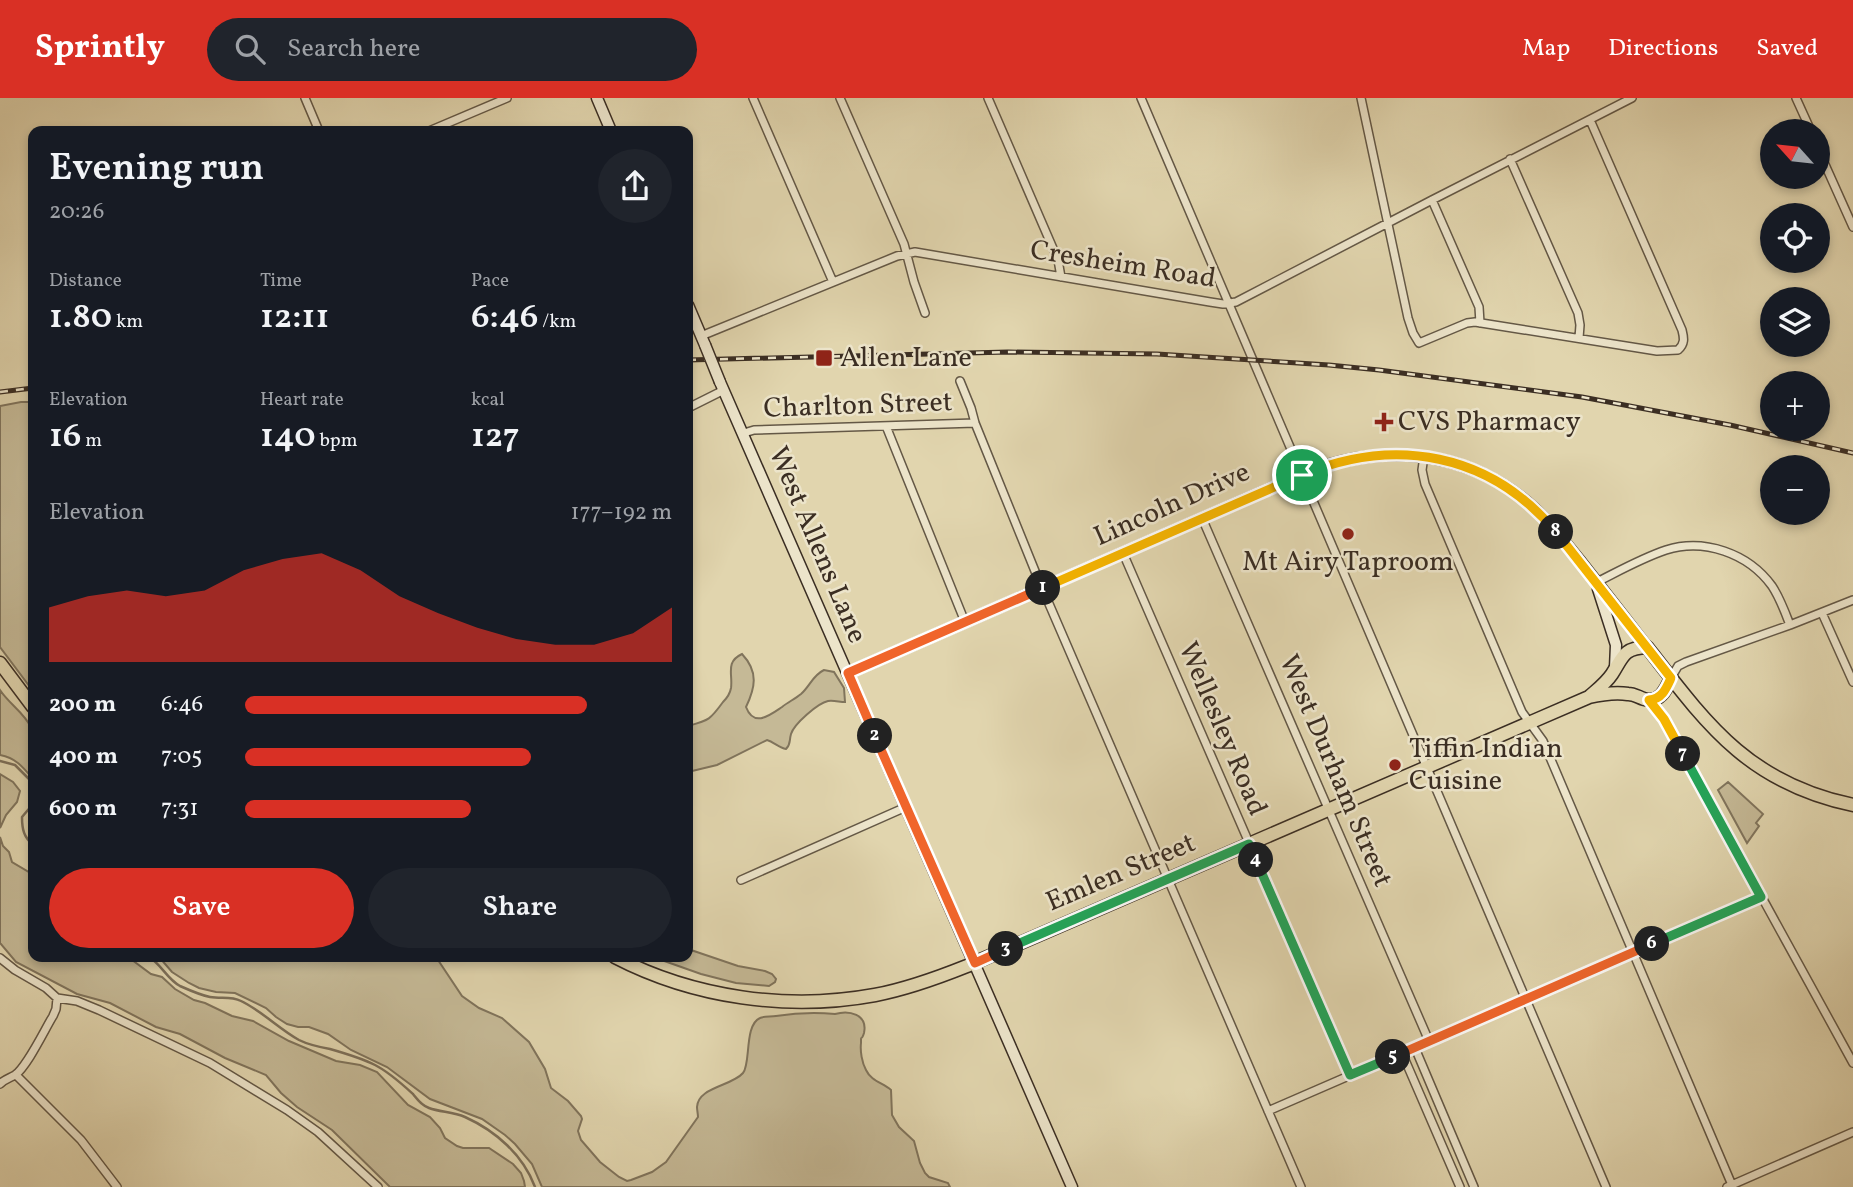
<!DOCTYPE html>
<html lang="en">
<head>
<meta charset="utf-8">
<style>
  body { margin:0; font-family:Vollkorn,serif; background:#20242c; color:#f1f3f6; height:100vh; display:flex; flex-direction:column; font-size:26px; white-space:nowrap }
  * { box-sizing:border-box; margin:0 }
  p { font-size:23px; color:#9ea1a6 }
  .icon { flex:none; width:38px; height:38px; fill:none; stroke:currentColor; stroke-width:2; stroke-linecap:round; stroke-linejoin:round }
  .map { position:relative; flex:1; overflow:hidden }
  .side { position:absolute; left:28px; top:28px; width:665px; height:836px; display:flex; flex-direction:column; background:#171b24; border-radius:14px; box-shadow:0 4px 10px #0003 }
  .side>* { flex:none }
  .needle { width:46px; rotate:297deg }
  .buttons { position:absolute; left:1760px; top:21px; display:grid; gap:14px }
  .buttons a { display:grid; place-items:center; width:70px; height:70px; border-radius:50%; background:#171b24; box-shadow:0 4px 10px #0003; font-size:35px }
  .pin { position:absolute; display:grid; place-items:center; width:60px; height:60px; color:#fff; margin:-30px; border:4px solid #fff; border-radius:50%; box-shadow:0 2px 7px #0007 }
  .km { position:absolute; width:35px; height:35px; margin:-18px; border-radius:50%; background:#222; color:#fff; font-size:19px; line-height:35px; text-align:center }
  .round { display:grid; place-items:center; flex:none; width:74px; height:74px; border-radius:37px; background:#20242c }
  .overview { display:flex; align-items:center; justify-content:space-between; height:119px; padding:0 21px }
  h1 { font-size:38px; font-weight:600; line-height:52px }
  .metrics { display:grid; grid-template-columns:repeat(3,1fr); gap:10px; height:119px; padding:7px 21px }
  .metrics div { display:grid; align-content:center }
  .metrics b { font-size:35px; font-weight:600 }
  .metrics small { font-size:19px; font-weight:400 }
  .metrics p { font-size:19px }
  .chart { height:196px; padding:14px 21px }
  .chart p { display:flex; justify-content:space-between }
  .chart svg { width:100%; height:126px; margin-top:7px; fill:#d93025; opacity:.7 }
  .primary-button { display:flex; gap:14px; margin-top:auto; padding:14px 21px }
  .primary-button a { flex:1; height:80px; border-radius:42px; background:#d93025; color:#fff; font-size:28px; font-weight:600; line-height:80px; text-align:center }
  .primary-button a+a { background:#20242c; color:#f1f3f6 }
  ul { padding:0 21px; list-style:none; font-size:23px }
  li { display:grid; grid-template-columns:112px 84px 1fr; align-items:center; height:52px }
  li i { height:18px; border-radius:9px; background:#d93025 }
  header { display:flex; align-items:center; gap:42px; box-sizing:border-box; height:98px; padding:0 35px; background:#d93025; color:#fff }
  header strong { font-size:33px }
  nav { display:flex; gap:38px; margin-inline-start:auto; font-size:24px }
  .search { width:490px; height:63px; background:#20242c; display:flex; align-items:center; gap:18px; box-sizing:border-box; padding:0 24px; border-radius:38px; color:#9ea1a6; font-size:26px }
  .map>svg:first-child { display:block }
</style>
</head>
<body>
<header>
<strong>Sprintly</strong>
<div class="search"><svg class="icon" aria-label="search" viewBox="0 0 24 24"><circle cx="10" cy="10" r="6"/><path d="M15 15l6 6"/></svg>Search here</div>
<nav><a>Map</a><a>Directions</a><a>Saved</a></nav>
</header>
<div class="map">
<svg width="1853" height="1089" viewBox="0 0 1853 1089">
  <rect width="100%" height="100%" fill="#e1d5ae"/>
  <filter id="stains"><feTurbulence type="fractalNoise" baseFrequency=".00286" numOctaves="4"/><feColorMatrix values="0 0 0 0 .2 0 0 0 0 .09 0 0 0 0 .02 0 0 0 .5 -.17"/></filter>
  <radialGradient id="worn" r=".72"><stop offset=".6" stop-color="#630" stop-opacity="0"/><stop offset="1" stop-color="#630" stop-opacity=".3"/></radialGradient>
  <path fill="#c5b996" stroke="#80745c" stroke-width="2" d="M21 304H33V593L0 549V308Z
    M742 556C759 574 755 590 746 609 754 630 770 617 782 609 788 604 795 601 801 596 810 588 813 577 824 572L834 574 844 590 845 604C840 604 833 602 828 603 818 605 794 626 791 636 789 643 791 646 786 651 779 650 774 644 767 642L717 667 688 674V628C709 622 710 622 723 604 727 600 730 596 731 590 733 576 725 564 742 556Z
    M0 592C9 606 25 615 32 631 36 638 33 670 33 681 23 669 16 660 0 657Z
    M0 676 13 684 20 693 17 704 6 717 0 730Z
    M1728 684 1763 716 1756 725 1759 728 1747 745 1718 692Z
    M0 739 3 748 9 754 12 764 32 776 29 784 33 792V859H128L151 876 162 879 175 891 194 902 205 905 232 918 253 923 289 943 336 963 360 967 377 974 408 1007 430 1019 440 1030 445 1040 457 1048 463 1050H489L513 1066 521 1075 524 1083 525 1089H390L332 1032 297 1009 281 995 266 977 225 960 180 936 156 929 110 905 77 896 16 864 0 845Z
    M688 851 738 868 765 873 772 876 776 881 775 884 769 888 736 885 701 876 653 859H688Z
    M159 859H436L462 898 479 910 502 920 529 944 545 971 551 990 568 1003 581 1018 582 1021 578 1033 581 1042 600 1064 619 1079 627 1083 631 1082 652 1074 666 1064 698 1019C698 1016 697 1012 697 1009 698 989 732 988 743 975 751 966 744 927 760 920 764 918 771 919 776 918 795 915 815 914 835 916 849 912 868 916 864 935 861 945 861 935 861 945 860 953 862 965 866 972 871 983 883 985 891 992L892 1017 899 1029 914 1043 920 1065 925 1075 929 1079 948 1085 950 1089H542L532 1066 515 1046 505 1037 482 1021 430 1001 387 969 351 952 328 936 309 929H298L287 926 276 919 266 910 235 895 216 894 199 890 189 885 172 874Z"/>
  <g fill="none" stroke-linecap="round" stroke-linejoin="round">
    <path stroke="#7d705a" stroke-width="2.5" d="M0 663 15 667 33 685
      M33 706 22 719C22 732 24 739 33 747
      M149 859C162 867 167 881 180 888 189 892 200 897 210 899 221 901 231 898 241 903 262 913 279 931 299 942 309 947 319 949 330 951 344 955 361 960 375 967 389 974 402 986 413 996 418 1002 421 1007 429 1010 440 1014 453 1014 465 1019 496 1033 523 1057 535 1089"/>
    <defs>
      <path id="street" d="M305 0 319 33
        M753 0 833 184
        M840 0 904 146 914 184 925 215
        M988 0 1058 162 1061 179
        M1141 0 1606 1089
        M1361 0 1408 220 1413 235 1419 245 1467 225 1475 224 1657 253 1678 252C1685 246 1684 240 1682 232L1590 22
        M1796 0 1811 33
        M429 33 507 0
        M1818 51 1853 129
        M1510 61 1578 215 1580 227 1579 240
        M1432 102 1479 209 1480 225
        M701 238 897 158 915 154 1210 204 1223 206 1236 204 1432 102 1632 0
        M960 283 971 310 975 325 1037 478 1301 1089
        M688 310 724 292
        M886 328 965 524
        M744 335 754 332 975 325
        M1424 358 1422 372 1425 386 1522 614 1543 643 1732 1087
        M1202 420 1429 943
        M1123 455 1350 977
        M1597 484C1619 473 1642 460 1666 452 1704 440 1748 455 1772 488 1780 500 1785 514 1790 527
        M1822 515 1853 584
        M1671 580 1678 568 1686 564 1790 527 1853 502
        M1649 602 1670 632 1853 965
        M741 782 906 709
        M0 860 15 872 46 890 57 900 77 903 99 912 210 965 287 1012 318 1034 378 1089
        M1415 950 1474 1089
        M1402 955 1460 1089
        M16 977 81 1042 117 1089
        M0 986C5 981 10 980 15 977 27 969 45 931 53 918L56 911 57 900
        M1268 1013 1761 799
        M1727 1089 1853 1034"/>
      <path id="secondary" d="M597 0 611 33
        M688 207 705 247
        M720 284 1072 1089
        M1598 491 1616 547 1615 570
        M848 575 1320 369C1396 345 1475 356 1535 411 1552 427 1566 446 1581 464 1603 492 1625 520 1647 549"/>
      <path id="primary" d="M0 565 33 609
        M1590 598C1598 591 1606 585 1612 576 1623 559 1623 550 1647 549 1708 628 1749 685 1853 707
        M615 859C694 900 788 913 875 897 907 891 937 880 967 868L1589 599C1602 596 1615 594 1628 596 1634 596 1638 599 1644 601 1659 606 1666 592 1671 580"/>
    </defs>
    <use href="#street" stroke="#645846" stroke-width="10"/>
    <use href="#secondary" stroke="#3b2e23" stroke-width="13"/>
    <use href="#primary" stroke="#3b2e23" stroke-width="15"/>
    <use href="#street" stroke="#ece4ca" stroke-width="7"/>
    <use href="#secondary" stroke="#ece4ca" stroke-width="10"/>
    <use href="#primary" stroke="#e1d5ae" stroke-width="12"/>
    <defs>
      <path id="rail" d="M688 262 1008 254 1157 256 1329 267 1379 272 1582 299 1730 327 1853 355
        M0 294 33 290"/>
    </defs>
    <use href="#rail" stroke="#3b2e23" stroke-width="5"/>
    <use href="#rail" stroke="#ece4ca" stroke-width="2.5" stroke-dasharray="8" stroke-linecap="butt"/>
    <defs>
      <path id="secondary-bridge" d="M705 247 720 284"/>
    </defs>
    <use href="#secondary-bridge" stroke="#3b2e23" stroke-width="13" stroke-linecap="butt"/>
    <use href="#secondary-bridge" stroke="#ece4ca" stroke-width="10"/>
  </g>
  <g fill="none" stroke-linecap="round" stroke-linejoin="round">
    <defs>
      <path id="split-1" d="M1043 490 1302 377"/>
      <path id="split-2" d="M875 638 848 575 1043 490"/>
      <path id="split-3" d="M875 638 975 865 1006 851"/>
      <path id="split-4" d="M1006 851 1249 746 1256 762"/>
      <path id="split-5" d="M1256 762 1350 977 1393 959"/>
      <path id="split-6" d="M1393 959 1652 846"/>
      <path id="split-7" d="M1652 846 1761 799 1683 656"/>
      <path id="split-8" d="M1556 434 1671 580C1666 591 1662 601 1649 602L1664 621 1683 656"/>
      <path id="split-9" d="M1302 377C1395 338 1490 355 1556 434"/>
    </defs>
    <use href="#split-1" stroke="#fff" stroke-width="14"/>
    <use href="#split-2" stroke="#fff" stroke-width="14"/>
    <use href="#split-3" stroke="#fff" stroke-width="14"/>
    <use href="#split-4" stroke="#fff" stroke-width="14"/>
    <use href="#split-5" stroke="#fff" stroke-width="14"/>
    <use href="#split-6" stroke="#fff" stroke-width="14"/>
    <use href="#split-7" stroke="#fff" stroke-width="14"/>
    <use href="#split-8" stroke="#fff" stroke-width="14"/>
    <use href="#split-9" stroke="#fff" stroke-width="14"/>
    <use href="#split-1" stroke="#f5b400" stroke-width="9"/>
    <use href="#split-2" stroke="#f0652b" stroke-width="9"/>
    <use href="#split-3" stroke="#f0652b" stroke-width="9"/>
    <use href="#split-4" stroke="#22a559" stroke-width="9"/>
    <use href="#split-5" stroke="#22a559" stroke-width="9"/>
    <use href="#split-6" stroke="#f0652b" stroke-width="9"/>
    <use href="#split-7" stroke="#22a559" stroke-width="9"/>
    <use href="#split-8" stroke="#f5b400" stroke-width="9"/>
    <use href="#split-9" stroke="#f5b400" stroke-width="9"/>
  </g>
  <g fill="#8f2418" stroke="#ece4ca" stroke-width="2.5">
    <rect x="815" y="251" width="18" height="18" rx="3.5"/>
    <path d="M1380.5 313.5h7v7h7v7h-7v7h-7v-7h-7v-7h7z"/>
    <circle cx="1348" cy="436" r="7"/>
    <circle cx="1395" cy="667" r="7"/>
  </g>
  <g text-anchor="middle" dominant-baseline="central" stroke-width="5" stroke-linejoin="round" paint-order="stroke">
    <g font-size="28" fill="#3b2e23" stroke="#ece4ca">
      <text transform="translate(1123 167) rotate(9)">Cresheim Road</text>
      <text transform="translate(858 308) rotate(-2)">Charlton Street</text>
      <text transform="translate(1172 407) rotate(-24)">Lincoln Drive</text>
      <text transform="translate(817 447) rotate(67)">West Allens Lane</text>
      <text transform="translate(1222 631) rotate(67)">Wellesley Road</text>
      <text transform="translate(1335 673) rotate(67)">West Durham Street</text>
      <text transform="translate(1121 775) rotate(-23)">Emlen Street</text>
    </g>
    <g font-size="28" fill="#3b2e23" stroke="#ece4ca" text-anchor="start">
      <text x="840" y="260">Allen Lane</text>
      <text x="1398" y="324">CVS Pharmacy</text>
      <text x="1348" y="464" text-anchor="middle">Mt Airy Taproom</text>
      <text x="1409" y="651">Tiffin Indian<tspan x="1409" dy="32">Cuisine</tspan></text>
    </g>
  </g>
  <rect width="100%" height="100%" filter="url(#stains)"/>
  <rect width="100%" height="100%" fill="url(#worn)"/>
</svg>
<div class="buttons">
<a><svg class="needle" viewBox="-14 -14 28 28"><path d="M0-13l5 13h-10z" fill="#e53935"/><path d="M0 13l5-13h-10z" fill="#9ea1a6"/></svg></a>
<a><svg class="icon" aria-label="locate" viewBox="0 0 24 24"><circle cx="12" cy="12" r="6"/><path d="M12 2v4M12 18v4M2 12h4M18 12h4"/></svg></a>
<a><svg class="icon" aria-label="layers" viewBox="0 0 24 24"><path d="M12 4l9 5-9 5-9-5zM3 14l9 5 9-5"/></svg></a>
<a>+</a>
<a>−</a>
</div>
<div class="pin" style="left:1302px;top:377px;background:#1e9e55"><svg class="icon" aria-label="arrive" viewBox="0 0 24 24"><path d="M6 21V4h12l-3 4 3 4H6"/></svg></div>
<b class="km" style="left:1043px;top:490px">1</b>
<b class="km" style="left:875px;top:638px">2</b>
<b class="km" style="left:1006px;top:851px">3</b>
<b class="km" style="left:1256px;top:762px">4</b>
<b class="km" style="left:1393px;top:959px">5</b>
<b class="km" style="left:1652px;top:846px">6</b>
<b class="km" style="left:1683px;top:656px">7</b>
<b class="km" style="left:1556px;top:434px">8</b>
<section class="side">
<div class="overview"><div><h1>Evening run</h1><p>20:26</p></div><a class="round"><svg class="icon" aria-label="share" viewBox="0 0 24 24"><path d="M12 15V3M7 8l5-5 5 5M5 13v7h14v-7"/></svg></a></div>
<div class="metrics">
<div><p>Distance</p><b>1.80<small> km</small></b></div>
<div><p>Time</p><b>12:11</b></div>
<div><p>Pace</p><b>6:46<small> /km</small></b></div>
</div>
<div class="metrics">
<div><p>Elevation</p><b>16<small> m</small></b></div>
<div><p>Heart rate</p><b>140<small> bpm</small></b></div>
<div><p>kcal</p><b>127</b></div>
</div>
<div class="chart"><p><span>Elevation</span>177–192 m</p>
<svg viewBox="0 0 160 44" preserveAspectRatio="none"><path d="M0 44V25L10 21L20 19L30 21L40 19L50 12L60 8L70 6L80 12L90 21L100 27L110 32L120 36L130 38L140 38L150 34L160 25V44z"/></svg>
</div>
<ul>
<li><b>200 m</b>6:46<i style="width:80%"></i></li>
<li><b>400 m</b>7:05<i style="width:67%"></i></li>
<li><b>600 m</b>7:31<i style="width:53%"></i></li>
</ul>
<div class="primary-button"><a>Save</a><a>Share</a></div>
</section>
</div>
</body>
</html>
